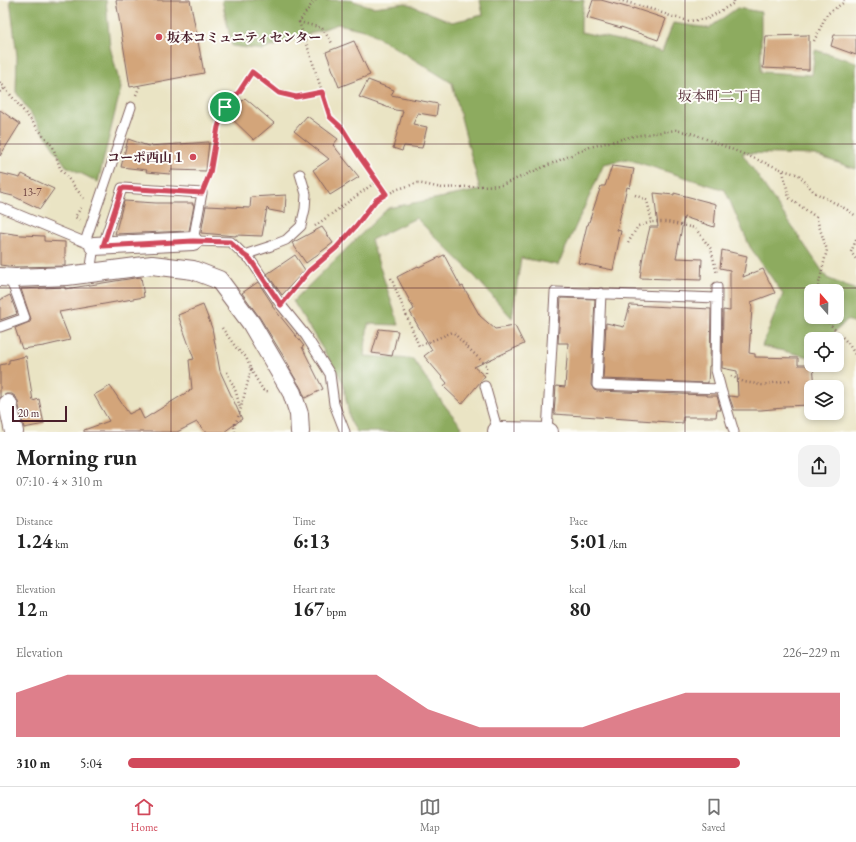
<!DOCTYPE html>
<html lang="en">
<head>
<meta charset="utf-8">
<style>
  body { margin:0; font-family:"EB Garamond","Noto Serif JP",serif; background:#f2f2f2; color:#222; height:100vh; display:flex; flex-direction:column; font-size:15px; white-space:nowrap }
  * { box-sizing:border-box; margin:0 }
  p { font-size:13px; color:#767676 }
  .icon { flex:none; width:22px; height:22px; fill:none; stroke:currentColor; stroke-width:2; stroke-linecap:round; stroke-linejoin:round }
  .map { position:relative; height:432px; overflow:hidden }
  .details { display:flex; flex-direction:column; background:#fff; flex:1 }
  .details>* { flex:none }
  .needle { width:26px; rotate:340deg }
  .buttons { position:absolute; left:804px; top:284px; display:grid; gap:8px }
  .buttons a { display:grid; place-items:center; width:40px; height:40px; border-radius:8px; background:#fff; box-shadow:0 2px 6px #0003; font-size:20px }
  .scale { position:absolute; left:12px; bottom:10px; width:55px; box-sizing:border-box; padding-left:4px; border:2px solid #4a1f2b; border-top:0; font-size:11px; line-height:14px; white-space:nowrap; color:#4a1f2b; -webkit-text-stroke:3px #fdfcf7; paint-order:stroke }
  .pin { position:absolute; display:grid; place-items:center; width:34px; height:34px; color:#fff; margin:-17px; border:2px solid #fff; border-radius:50%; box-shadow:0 1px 4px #0007 }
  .round { display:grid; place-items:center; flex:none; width:42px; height:42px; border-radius:12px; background:#f2f2f2 }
  .summary { display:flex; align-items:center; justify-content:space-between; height:68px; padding:0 16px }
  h1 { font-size:22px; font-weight:700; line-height:30px }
  .stats { display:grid; grid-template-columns:repeat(3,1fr); gap:6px; height:68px; padding:4px 16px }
  .stats div { display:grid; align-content:center }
  .stats b { font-size:20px; font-weight:700 }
  .stats small { font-size:11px; font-weight:400 }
  .stats p { font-size:11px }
  .chart { height:112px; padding:8px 16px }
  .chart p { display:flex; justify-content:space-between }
  .chart svg { width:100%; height:72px; margin-top:4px; fill:#d1495b; opacity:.7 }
  ul { padding:0 16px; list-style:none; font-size:13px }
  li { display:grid; grid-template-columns:64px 48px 1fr; align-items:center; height:30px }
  li i { height:10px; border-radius:5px; background:#d1495b }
  .tabs { display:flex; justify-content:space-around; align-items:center; height:56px; border-top:1px solid #e0e0e0; background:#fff; font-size:11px; color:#767676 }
  .tabs a { display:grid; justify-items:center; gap:2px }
  .tabs .selected { color:#d1495b }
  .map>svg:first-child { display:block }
</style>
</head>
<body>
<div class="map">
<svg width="856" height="432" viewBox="0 0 856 432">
  <rect width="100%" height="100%" fill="#fdfcf7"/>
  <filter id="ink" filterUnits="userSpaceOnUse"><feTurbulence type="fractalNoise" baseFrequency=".025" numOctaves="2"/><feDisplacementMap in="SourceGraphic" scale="8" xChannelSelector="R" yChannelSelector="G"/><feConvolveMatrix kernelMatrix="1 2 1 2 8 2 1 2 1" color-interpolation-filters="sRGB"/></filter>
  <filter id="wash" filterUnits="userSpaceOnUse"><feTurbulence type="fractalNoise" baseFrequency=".012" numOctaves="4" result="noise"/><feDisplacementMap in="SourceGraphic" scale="16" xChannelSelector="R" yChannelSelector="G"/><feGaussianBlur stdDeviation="0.9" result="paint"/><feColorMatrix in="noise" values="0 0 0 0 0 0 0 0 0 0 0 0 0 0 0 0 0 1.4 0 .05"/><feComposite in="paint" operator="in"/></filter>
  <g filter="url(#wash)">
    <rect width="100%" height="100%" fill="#eae4c4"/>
    <path fill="#8dab5e" stroke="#6c6544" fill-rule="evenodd" d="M10 0H106L110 47 121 88 98 182 66 166 16 92 17 56Z
      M222 0H350L373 7 406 3 452 22 483 15 480 0H584L581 20V32L632 43 662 52 673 23 709 28 737 8 761 12V72L812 75 815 50 856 62V169L815 155 742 153 827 278 856 290V323L847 320 828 339H811V356L809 357 762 346 783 294 750 247 725 190 627 159 604 164 558 265 521 258 512 318 468 269 416 218 371 240 399 325 368 324 364 356 413 359 442 402 462 427 459 432H408L407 431 405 432H357L350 421 343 382 293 301 388 208 480 190 452 83 368 31 338 24 263 50 232 46ZM811 291H837V317H811Z"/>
    <g id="blocks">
      <path fill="#d3a57a" d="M116 0H190L204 73 130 87Z
        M593 0H601L633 9V8L666 19 658 40 621 27V28L587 18Z
        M809 35V70L763 68 766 36Z
        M834 35H856V55L831 46Z
        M354 41 370 75 339 87 326 52Z
        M368 80 394 90 391 95 438 104 436 116 418 113 413 124 427 127 422 148 404 146 402 151 393 148 403 111 395 110 359 97Z
        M245 98 274 123 254 140 228 115Z
        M0 110 20 124 0 156Z
        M307 116 338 139 333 145 359 177 330 195 313 170 329 159 294 131Z
        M128 139 148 146 209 142 206 171 171 170 170 174 146 172 147 170 121 167Z
        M612 166 634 169 630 188 627 187 617 230 621 231 613 270 578 263 587 225H588L601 186H605Z
        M0 173 20 178 22 174 54 189 40 209 13 196 0 193Z
        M654 193 674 195V193L716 204 714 227 684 217 676 258 702 259 701 280 640 278 643 256 650 227H658Z
        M286 195 285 213 269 210 267 208 262 236 236 235V236L201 233 206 206 250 208 251 197Z
        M124 201 156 203H193L192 205H194L189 231 115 234Z
        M322 227 333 243 306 263 292 243Z
        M0 232 21 235 44 236V241L65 242V266L15 267 0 265Z
        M722 250 747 256 743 277 763 269 775 293 751 302 752 308 749 353 755 354V357L798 358V365H813L815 387H811V405L784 406V408L761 410H734L729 396 738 397 737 371 722 368 723 310 730 311V270L720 268Z
        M295 255 305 270 282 295 267 274Z
        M444 255 461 287 463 286 480 316 495 329 515 326 524 344 474 367 485 376 462 404 444 387 447 383 424 356 432 350 410 312 414 309 397 277 418 266 419 267Z
        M141 277 144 297 59 312 70 340 44 346 22 349 15 328 27 323 30 322 31 319 21 289 65 287V289Z
        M258 282 273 305 272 306 304 346 302 347 323 389 305 398 301 388 289 368 290 367 260 318 242 293Z
        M10 295 17 314 0 320V300Z
        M561 298 595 299 591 385 594 390 597 391 707 395V396H717L721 410H717L716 417H683V423L554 414 556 386 565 387 568 343H558Z
        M203 305 212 328 220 371 242 419 224 432H205L197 422 177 432H84V430L109 421 94 395 110 386 129 414 139 409 144 419 192 389 189 360 194 359 178 315Z
        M630 305 711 309 710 366H709L708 383 603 379 606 323 624 327Z
        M379 329 398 331 392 356 372 353Z
        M26 356 33 401 39 399 44 424 24 428 18 402 16 397 12 394H6L0 398V365L9 363V360Z"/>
    </g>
  </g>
  <g filter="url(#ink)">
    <use href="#blocks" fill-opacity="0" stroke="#826461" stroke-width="1"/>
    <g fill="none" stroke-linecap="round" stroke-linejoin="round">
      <defs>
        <path id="lane" d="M0 207 94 246 90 273
          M85 242 131 107
          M103 245 122 188 202 193 193 241 231 242 244 255 250 259 281 305 306 336 330 374 334 404 345 432
          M244 255 271 246 286 240 301 226 305 209 306 194 300 174
          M717 287 716 370 721 389 734 432
          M601 293 597 385 721 389
          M0 327 25 318 16 293 9 278
          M485 386 498 432
          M547 432 555 292 717 298"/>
        <path id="street" d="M94 246 193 241
          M0 277 15 278 67 276 152 265 193 270 219 280 251 323 292 393 299 414 300 432
          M8 404 14 432
          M497 431 549 432"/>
      </defs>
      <use href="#lane" stroke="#826461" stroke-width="11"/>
      <use href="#street" stroke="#826461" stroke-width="20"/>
      <path stroke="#826461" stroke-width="2.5" stroke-dasharray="1 3" stroke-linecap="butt" d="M316 0 313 2 299 22 311 57 330 117 342 129 360 157 386 194
        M619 0 654 10 673 17 689 21 707 19 734 3V0
        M299 22 322 28 332 43
        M814 41 827 14 843 3 844 0
        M0 82 53 147 60 168 85 200
        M0 92 5 88
        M136 95 140 85
        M783 171 789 198 816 217 827 250 818 287V291
        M206 181 210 173 218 127 225 107 239 92 252 72 279 93 296 97 322 92
        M635 195 647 200 652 222H667L695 228 711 249 717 274
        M80 220 75 217 82 206
        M315 226 377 181
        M856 240 851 252 856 259
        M628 243 638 226 652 222
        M391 278 419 346 453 332 465 345 486 365V374
        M290 293 309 271 336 248 356 226 376 200 398 189 418 183 442 188 502 185 590 147 634 136 676 130 694 134 783 170 799 175 814 192 846 209 856 216
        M823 317 848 343 856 356
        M222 328 237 349 246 357 251 370
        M227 372 236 392 240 408
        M731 376 744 382 762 385 791 380
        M235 432 234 426 239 415 251 370 263 390 270 392"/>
      <use href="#lane" stroke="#fff" stroke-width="9"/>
      <use href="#street" stroke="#fff" stroke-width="18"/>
    </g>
  </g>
  <g fill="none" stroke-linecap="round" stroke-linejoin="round" filter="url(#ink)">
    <defs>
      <path id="route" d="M252 72 279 93 296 97 322 92 330 117 342 128 360 157 386 194 376 200 356 226 336 248 309 271 281 305 250 259 244 255 230 242 193 241 103 246 122 188 202 193 210 173 218 127 225 107 239 92Z"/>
    </defs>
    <use href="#route" stroke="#fff" stroke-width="8"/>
    <use href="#route" stroke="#d1495b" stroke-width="5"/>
  </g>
  <path fill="none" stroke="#4a1f2b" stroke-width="1" stroke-opacity="0.55" d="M171 0V432M342 0V432M514 0V432M685 0V432M0 144H856M0 288H856"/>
  <g fill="#d1495b" stroke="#fdfcf7" stroke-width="1.5">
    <circle cx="159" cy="37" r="4"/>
    <circle cx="193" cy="157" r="4"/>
  </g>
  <g text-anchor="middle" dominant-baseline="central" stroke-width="4" stroke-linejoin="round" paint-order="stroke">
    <g font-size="11" fill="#6c403f">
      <text x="32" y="192">13-7</text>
    </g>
    <g font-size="13" font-weight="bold" fill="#4a1f2b" stroke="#fdfcf7" text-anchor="start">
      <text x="167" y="37">坂本コミュニティセンター</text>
      <text x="185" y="157" text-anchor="end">コーポ西山１</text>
    </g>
    <g font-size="14" fill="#4a1f2b" stroke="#fdfcf7">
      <text x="720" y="96">坂本町二丁目</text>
    </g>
  </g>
</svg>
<div class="buttons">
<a><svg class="needle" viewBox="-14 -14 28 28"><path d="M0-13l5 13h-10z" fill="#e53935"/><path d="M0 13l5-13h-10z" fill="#767676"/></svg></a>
<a><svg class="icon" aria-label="locate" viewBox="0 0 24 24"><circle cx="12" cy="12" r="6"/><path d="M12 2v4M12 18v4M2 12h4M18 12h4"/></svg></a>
<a><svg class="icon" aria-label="layers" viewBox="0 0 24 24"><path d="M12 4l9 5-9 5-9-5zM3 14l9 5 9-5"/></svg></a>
</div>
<div class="scale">20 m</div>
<div class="pin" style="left:225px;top:107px;background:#1e9e55"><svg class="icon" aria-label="arrive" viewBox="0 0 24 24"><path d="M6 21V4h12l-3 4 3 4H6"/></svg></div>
</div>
<section class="details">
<div class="summary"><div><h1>Morning run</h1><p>07:10 · 4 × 310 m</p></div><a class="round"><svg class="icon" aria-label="share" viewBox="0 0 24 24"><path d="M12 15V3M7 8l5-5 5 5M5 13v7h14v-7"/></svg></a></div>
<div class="stats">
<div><p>Distance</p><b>1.24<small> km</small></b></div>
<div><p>Time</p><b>6:13</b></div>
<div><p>Pace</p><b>5:01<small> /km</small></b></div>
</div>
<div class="stats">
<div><p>Elevation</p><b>12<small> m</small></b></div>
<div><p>Heart rate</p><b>167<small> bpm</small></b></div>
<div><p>kcal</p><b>80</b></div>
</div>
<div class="chart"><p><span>Elevation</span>226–229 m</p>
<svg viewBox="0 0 160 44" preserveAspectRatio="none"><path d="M0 44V17L10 6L20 6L30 6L40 6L50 6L60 6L70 6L80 27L90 38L100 38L110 38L120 27L130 17L140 17L150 17L160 17V44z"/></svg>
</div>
<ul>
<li><b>310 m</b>5:04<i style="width:86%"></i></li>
</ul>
</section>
<nav class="tabs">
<a class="selected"><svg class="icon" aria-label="home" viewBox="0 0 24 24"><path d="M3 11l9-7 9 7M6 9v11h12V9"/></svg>Home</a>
<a><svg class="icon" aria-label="map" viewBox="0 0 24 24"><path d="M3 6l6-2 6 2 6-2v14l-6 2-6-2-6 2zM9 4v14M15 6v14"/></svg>Map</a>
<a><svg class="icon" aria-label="saved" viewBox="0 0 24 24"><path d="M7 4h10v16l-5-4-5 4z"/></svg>Saved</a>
</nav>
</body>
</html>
